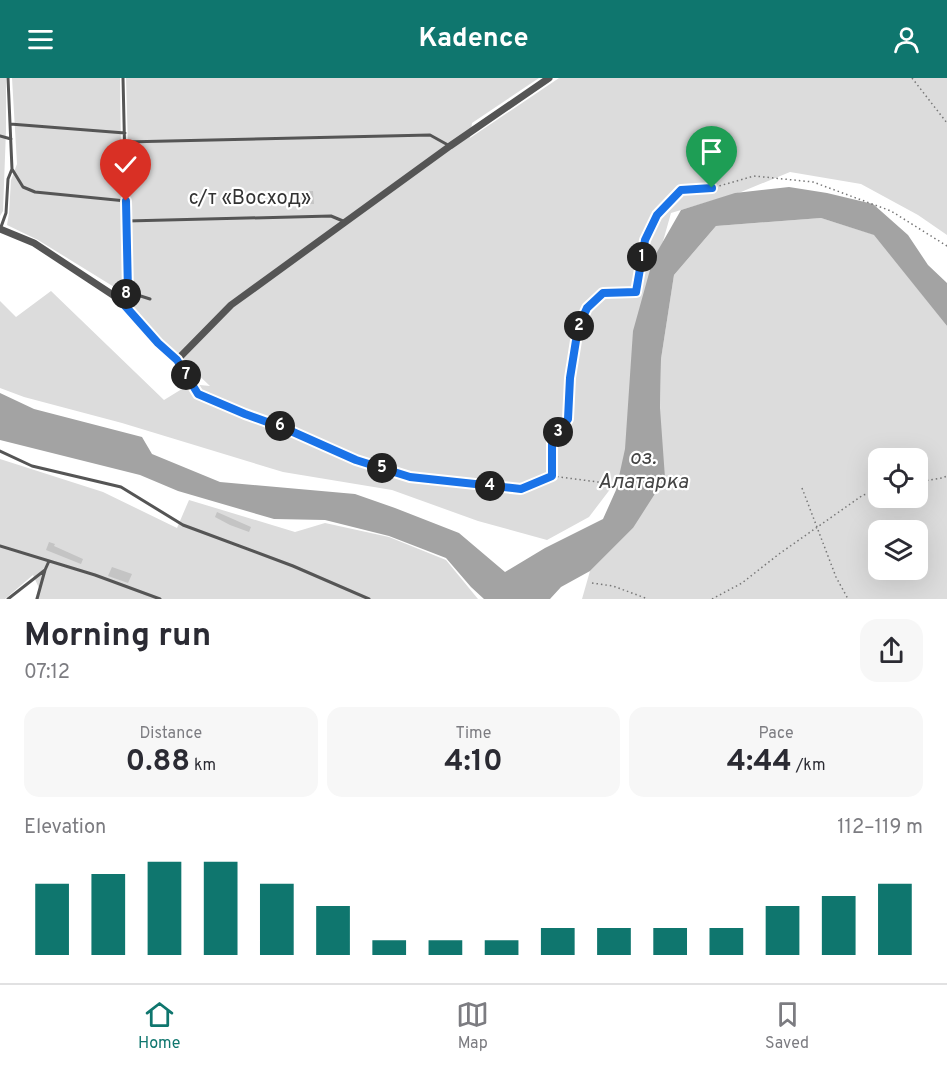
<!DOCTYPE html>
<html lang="en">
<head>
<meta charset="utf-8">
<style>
  body { margin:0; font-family:Overpass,sans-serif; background:#f7f7f7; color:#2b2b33; height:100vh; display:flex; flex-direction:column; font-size:22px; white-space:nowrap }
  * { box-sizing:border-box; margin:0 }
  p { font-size:20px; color:#7c7c81 }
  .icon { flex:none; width:33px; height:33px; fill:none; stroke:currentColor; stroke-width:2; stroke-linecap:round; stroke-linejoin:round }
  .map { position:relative; height:521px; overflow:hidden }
  .side { display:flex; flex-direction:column; background:#fff; flex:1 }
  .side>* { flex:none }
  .tools { position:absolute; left:868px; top:370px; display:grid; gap:12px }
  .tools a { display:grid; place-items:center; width:60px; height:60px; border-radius:12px; background:#fff; box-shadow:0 6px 24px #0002; font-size:30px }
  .pin { position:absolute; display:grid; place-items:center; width:51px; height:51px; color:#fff; margin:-62px -26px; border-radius:50% 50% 50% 0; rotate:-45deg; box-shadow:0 0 6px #0007 }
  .pin .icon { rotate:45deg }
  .km { position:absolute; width:30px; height:30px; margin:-15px; border-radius:50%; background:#222; color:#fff; font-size:16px; line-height:30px; text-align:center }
  .round { display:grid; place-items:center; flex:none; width:63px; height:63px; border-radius:18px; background:#f7f7f7 }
  .overview { display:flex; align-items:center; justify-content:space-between; height:102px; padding:0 24px }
  h1 { font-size:33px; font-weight:700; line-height:45px }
  .metrics { display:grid; grid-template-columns:repeat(3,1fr); gap:9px; height:102px; padding:6px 24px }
  .metrics div { display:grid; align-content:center; border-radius:15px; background:#f7f7f7; text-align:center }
  .metrics b { font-size:30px; font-weight:700 }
  .metrics small { font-size:16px; font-weight:400 }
  .metrics p { font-size:16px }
  .chart { height:168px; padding:12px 24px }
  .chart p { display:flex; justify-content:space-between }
  .chart svg { width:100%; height:108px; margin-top:6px; stroke:#0f766e; stroke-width:6 }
  header { display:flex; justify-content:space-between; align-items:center; height:78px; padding:0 24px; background:#0f766e; color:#fff; font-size:27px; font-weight:700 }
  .tabs { display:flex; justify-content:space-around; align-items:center; height:84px; border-top:2px solid #e1e1e2; background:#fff; font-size:16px; color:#7c7c81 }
  .tabs a { display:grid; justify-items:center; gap:3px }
  .tabs .active { color:#0f766e }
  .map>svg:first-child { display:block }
</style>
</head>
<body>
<header><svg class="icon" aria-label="menu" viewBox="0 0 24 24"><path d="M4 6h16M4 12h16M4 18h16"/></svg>Kadence<svg class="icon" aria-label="person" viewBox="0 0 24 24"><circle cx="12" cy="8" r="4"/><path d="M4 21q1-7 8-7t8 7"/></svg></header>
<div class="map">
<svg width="947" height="521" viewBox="0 0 947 521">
  <rect width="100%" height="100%" fill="#fff"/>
  <path fill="#dcdcdc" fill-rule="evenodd" d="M0 0H6V52L3 133 0 138Z
    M12 0H120L123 208 119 212 38 162 7 147 9 135 11 102 17 86Z
    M126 0H539L472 45 470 60 559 0H947V157L918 137 861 106 790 94 741 114 671 135 649 213 627 389 589 439 547 462 478 443 392 412 283 394 122 345 24 319 0 310V223L16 239 51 213 164 322 190 306 210 308 170 270 125 222 132 210Z
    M821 140 875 157 947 248V521H582L590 493 633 450 660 334 661 281 674 197 716 148ZM879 381H918V420H879ZM879 453H918V492H879Z
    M0 381 103 414 177 450 189 422 295 454 325 445 389 459 446 482 478 521H35L39 510 33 497 5 521H0Z"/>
  <path fill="#a3a3a3" d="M789 109 827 115 873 126 908 157 928 187 947 205V248L874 157 821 140 716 148 674 197 661 281 660 330 665 400 633 450 590 493 561 509 550 521H484L471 509 446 480 389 458 325 442 274 441 178 413 140 397 0 362V315L34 331 142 359 152 376 220 404 355 416 395 430 459 455 505 494 545 470 603 441 616 412 625 371 633 253 653 181 681 132 735 115Z"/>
  <path fill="#c4c4c4" d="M294 113H313L314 126H294Z
    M217 434 251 449 249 454 230 447 215 439Z
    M49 464 55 466 54 468 83 481 81 486 46 472Z
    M112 489 132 496 128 505 108 498Z"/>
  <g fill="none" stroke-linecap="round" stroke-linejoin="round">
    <path stroke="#777" stroke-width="1.5" stroke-dasharray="1.5 3" stroke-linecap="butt" d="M912 0 947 45
      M180 287 198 316 245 336 284 350 356 382 410 399 521 411 551 398
      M918 404 942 400 947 398
      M621 407 552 398V362L568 341 570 300 578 250 587 230 603 215 636 214 645 162 657 137 681 112 712 110 754 98 813 104 891 133 947 168
      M802 410 836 499 848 521
      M592 505 613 508 648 521
      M712 521 742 505 779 476 863 417 879 413"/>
    <path stroke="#555" stroke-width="3" d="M10 46 125 55
      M0 58 11 61
      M125 64 430 57 448 67
      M12 91 23 109 35 114 126 123
      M127 143 331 138 343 143
      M1 149 6 135 8 101 12 91 8 0
      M128 214 150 221
      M119 221 128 214 123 0
      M0 373 32 388 121 409 183 447 293 488 369 521
      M0 468 95 497 160 521
      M8 521 45 492
      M37 521 45 492 49 483"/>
    <path stroke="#555" stroke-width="7" d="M0 151 34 165 119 221 158 265 177 282 231 227 450 68 549 0"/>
  </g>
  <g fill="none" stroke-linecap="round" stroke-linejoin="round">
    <defs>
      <path id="route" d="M126 123 128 214 119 221 158 265 177 282 198 316 245 336 284 350 356 382 410 399 521 411 552 398V362L568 341 570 300 578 250 587 230 603 215 636 214 645 162 657 137 681 112 712 110"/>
    </defs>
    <use href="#route" stroke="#fff" stroke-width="12"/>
    <use href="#route" stroke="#1a73e8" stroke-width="8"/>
  </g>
  <g text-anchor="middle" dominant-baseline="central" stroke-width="4.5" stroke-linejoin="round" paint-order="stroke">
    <g font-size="20" fill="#333" stroke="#fff">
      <text x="250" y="121">с/т «Восход»</text>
    </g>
    <g font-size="21" font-style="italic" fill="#444" stroke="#fff">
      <text x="643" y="380">оз.<tspan x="643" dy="24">Алатарка</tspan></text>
    </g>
  </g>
</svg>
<div class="tools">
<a><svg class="icon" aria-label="locate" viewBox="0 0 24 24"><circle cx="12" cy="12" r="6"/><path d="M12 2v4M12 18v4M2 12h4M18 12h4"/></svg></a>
<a><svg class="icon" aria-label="layers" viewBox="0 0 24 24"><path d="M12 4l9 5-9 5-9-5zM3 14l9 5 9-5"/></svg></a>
</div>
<div class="pin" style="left:712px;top:110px;background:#1e9e55"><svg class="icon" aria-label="arrive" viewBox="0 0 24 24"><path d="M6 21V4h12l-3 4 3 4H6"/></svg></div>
<div class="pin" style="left:126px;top:123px;background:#d93025"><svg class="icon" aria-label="check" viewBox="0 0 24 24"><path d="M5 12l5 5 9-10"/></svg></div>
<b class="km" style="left:642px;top:179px">1</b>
<b class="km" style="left:579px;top:248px">2</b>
<b class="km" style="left:558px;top:354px">3</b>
<b class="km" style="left:490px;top:408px">4</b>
<b class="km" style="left:382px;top:390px">5</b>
<b class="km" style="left:280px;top:348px">6</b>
<b class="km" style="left:186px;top:297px">7</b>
<b class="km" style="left:126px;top:216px">8</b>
</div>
<section class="side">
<div class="overview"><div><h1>Morning run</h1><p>07:12</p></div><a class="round"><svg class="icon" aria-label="share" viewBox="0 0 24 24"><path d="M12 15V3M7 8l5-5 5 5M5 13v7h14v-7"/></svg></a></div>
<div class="metrics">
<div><p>Distance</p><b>0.88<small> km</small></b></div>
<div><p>Time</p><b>4:10</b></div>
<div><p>Pace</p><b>4:44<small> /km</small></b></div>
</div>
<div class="chart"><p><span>Elevation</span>112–119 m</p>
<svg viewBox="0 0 160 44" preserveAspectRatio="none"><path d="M5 44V15M15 44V11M25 44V6M35 44V6M45 44V15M55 44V24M65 44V38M75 44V38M85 44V38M95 44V33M105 44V33M115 44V33M125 44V33M135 44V24M145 44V20M155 44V15"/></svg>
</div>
</section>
<nav class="tabs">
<a class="active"><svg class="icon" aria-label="home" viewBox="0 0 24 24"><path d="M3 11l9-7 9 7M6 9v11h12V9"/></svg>Home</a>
<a><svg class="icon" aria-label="map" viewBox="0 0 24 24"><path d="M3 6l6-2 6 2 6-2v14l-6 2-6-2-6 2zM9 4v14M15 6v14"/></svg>Map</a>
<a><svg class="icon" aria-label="saved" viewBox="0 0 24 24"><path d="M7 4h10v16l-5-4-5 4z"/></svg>Saved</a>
</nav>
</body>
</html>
